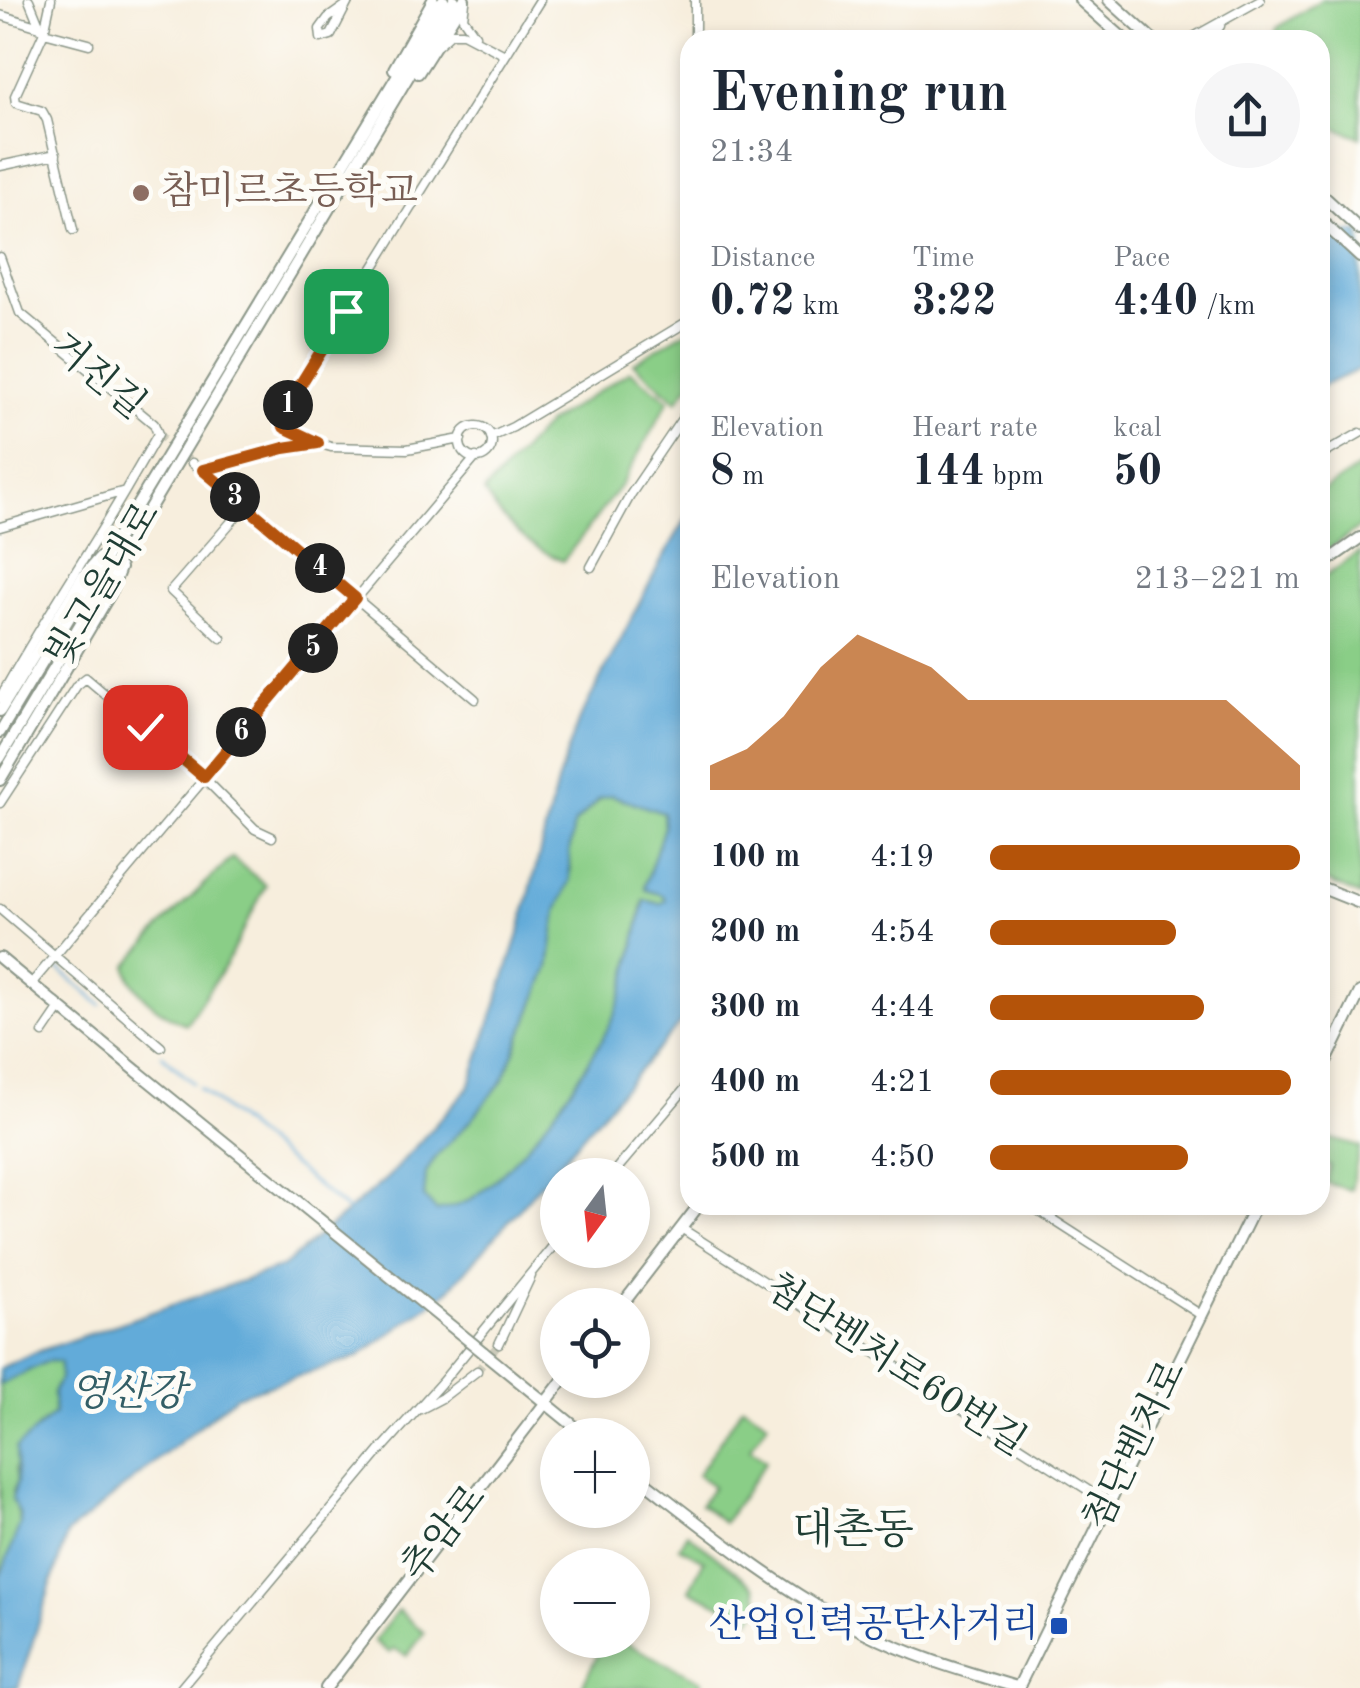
<!DOCTYPE html>
<html lang="en">
<head>
<meta charset="utf-8">
<style>
  body { margin:0; font-family:"Old Standard TT","Noto Serif KR",serif; background:#f6f6f7; color:#1f2937; height:100vh; display:flex; flex-direction:column; font-size:38px; white-space:nowrap }
  * { box-sizing:border-box; margin:0 }
  p { font-size:32px; color:#747a83 }
  .icon { flex:none; width:55px; height:55px; fill:none; stroke:currentColor; stroke-width:2; stroke-linecap:round; stroke-linejoin:round }
  .map { position:relative; flex:1; overflow:hidden }
  .details { position:absolute; left:680px; top:30px; width:650px; height:1185px; display:flex; flex-direction:column; background:#fff; border-radius:30px; box-shadow:0 5px 15px #0003 }
  .details>* { flex:none }
  .needle { width:65px; rotate:195deg }
  .fabs { position:absolute; left:540px; top:1158px; display:grid; gap:20px }
  .fabs a { display:grid; place-items:center; width:110px; height:110px; border-radius:50%; background:#fff; box-shadow:0 5px 15px #0003; font-size:50px }
  .pin { position:absolute; display:grid; place-items:center; width:85px; height:85px; color:#fff; margin:-42px; border-radius:20px; box-shadow:0 5px 15px #0006 }
  .km { position:absolute; width:50px; height:50px; margin:-25px; border-radius:50%; background:#222; color:#fff; font-size:28px; line-height:50px; text-align:center }
  .round { display:grid; place-items:center; flex:none; width:105px; height:105px; border-radius:52px; background:#f6f6f7 }
  .head { display:flex; align-items:center; justify-content:space-between; height:170px; padding:0 30px }
  h1 { font-size:55px; font-weight:800; line-height:75px }
  .stats { display:grid; grid-template-columns:repeat(3,1fr); gap:15px; height:170px; padding:10px 30px }
  .stats div { display:grid; align-content:center }
  .stats b { font-size:42px; font-weight:800 }
  .stats small { font-size:28px; font-weight:400 }
  .stats p { font-size:28px }
  .chart { height:280px; padding:20px 30px }
  .chart p { display:flex; justify-content:space-between }
  .chart svg { width:100%; height:180px; margin-top:10px; fill:#b45309; opacity:.7 }
  ul { padding:0 30px; list-style:none; font-size:32px }
  li { display:grid; grid-template-columns:160px 120px 1fr; align-items:center; height:75px }
  li i { height:25px; border-radius:12px; background:#b45309 }
  .map>svg:first-child { display:block }
</style>
</head>
<body>
<div class="map">
<svg width="1360" height="1688" viewBox="0 0 1360 1688">
  <rect width="100%" height="100%" fill="#fdfcf7"/>
  <filter id="ink" filterUnits="userSpaceOnUse"><feTurbulence type="fractalNoise" baseFrequency=".01" numOctaves="2"/><feDisplacementMap in="SourceGraphic" scale="20" xChannelSelector="R" yChannelSelector="G"/><feConvolveMatrix kernelMatrix="1 2 1 2 8 2 1 2 1" color-interpolation-filters="sRGB"/></filter>
  <filter id="wash" filterUnits="userSpaceOnUse"><feTurbulence type="fractalNoise" baseFrequency=".0048" numOctaves="4" result="noise"/><feDisplacementMap in="SourceGraphic" scale="40" xChannelSelector="R" yChannelSelector="G"/><feGaussianBlur stdDeviation="2.25" result="paint"/><feColorMatrix in="noise" values="0 0 0 0 0 0 0 0 0 0 0 0 0 0 0 0 0 1.4 0 .05"/><feComposite in="paint" operator="in"/></filter>
  <g filter="url(#wash)">
    <rect width="100%" height="100%" fill="#f7eedd"/>
    <path fill="#8ace87" stroke="#54865e" stroke-width="2.5" d="M1321 0H1360V137L1320 122V40H1275L1277 28Z
      M690 329V384L677 401 633 363Z
      M630 371 669 400 621 485 563 561C528 546 504 524 484 492L547 424Z
      M1360 466V527L1320 556V493Z
      M1360 552V896L1320 878V580Z
      M611 795 663 813 664 827 645 886 647 890 663 895 666 900 661 904 644 900C635 936 630 978 616 1012 594 1064 515 1176 465 1202 456 1207 446 1209 436 1211L424 1197 426 1173 436 1156 471 1120 503 1080 549 967 557 911 571 869 569 852 574 824 601 798Z
      M232 858 266 885 226 964 186 1024C163 1016 130 991 127 966L164 923Z
      M1324 1137 1360 1147 1351 1190 1326 1183 1330 1166 1320 1163Z
      M48 1361H60V1379L53 1392 54 1414 36 1429 19 1456 15 1469 17 1482 13 1491 20 1524 0 1577V1385Z
      M743 1406 768 1422 750 1449 766 1461 724 1523 701 1504 713 1486 697 1475Z
      M687 1533 755 1587 761 1605 751 1619 689 1590 704 1560 679 1547Z
      M398 1610 424 1633 407 1656 394 1649 390 1653 374 1641Z
      M605 1640H619L702 1681 699 1688H581Z"/>
    <path fill="#62abd9" stroke="#407486" stroke-width="2.5" fill-rule="evenodd" d="M1360 231V369L1320 387V236Z
      M690 512V1012L447 1292 358 1357 236 1396 67 1534 18 1688H0V1577L20 1524V1515L12 1499 17 1482 16 1448 54 1414 53 1392 60 1379V1362L48 1361 0 1385V1368L31 1354 282 1267 387 1178 469 1087 520 931 558 779 578 722 661 561ZM611 795 663 813 664 827 645 886 646 890 663 895 666 900 660 904 645 900C635 936 630 977 616 1011 595 1063 514 1176 466 1202 456 1207 446 1209 436 1211L424 1197 426 1173 436 1156 471 1120 503 1080 549 967 557 911 570 881 569 852 574 824 600 798Z"/>
    <g fill="none" stroke-linecap="round" stroke-linejoin="round">
      <path stroke="#62abd9" stroke-width="2.5" d="M0 917H1
        M59 969 101 1005
        M162 1055 193 1083
        M199 1088 348 1211"/>
    </g>
  </g>
  <g filter="url(#ink)">
    <g fill="none" stroke-linecap="round" stroke-linejoin="round">
      <path stroke="#cccbbb" stroke-width="8" stroke-dasharray="8 4" stroke-linecap="butt" d="M158 434 192 463
        M477 1371 499 1344"/>
      <defs>
        <path id="street" d="M29 0 40 27
          M51 0 44 32 15 96 16 103 42 111 47 120 73 230
          M695 0V40
          M465 3 463 18 475 35
          M345 6 328 18 320 29 321 38 331 35 349 0
          M0 15 40 27 44 32 89 44
          M1188 40 1260 0
          M1209 40 1220 26
          M438 45 451 33H463L505 55
          M0 166 56 154
          M0 257 20 313 154 424 158 434 125 491 0 527
          M460 442a16 16 0 1 1 32 0a16 16 0 1 1-32 0Z
          M491 437 513 427 690 320
          M317 443 284 427 281 416 540 0
          M1320 456 1360 433
          M192 463 246 505
          M203 470 317 443 331 447 407 449 461 439
          M591 567 631 494 690 407
          M221 638 171 591 246 505 475 699
          M0 698C39 627 84 561 125 491
          M0 803 77 685 86 678 203 777 255 829 272 837
          M0 909 161 1047
          M31 984 476 457
          M43 1033 60 1008
          M612 1175 690 1083
          M1030 1205 1201 1315
          M681 1228 1108 1503
          M499 1344 531 1276
          M421 1409 442 1398 477 1371
          M181 1688 379 1452 442 1382 558 1240"/>
        <path id="secondary" d="M1080 0 1125 40
          M1109 0 1153 40
          M394 69 433 0
          M418 73 464 0
          M1320 193 1360 230
          M1320 220 1360 257
          M1320 566 1360 538
          M0 711 82 578 99 558
          M0 732 443 0
          M0 758 454 0
          M0 780 110 594 120 568
          M1320 887 1360 903
          M0 958 138 1072
          M1320 1074 1360 992
          M622 1305 699 1205
          M483 1352 585 1435
          M632 1472C706 1529 777 1588 860 1630 910 1656 966 1672 1020 1688
          M326 1688 563 1380
          M1018 1688 1256 1205"/>
      </defs>
      <use href="#street" stroke="#8b9688" stroke-width="11"/>
      <use href="#secondary" stroke="#8b9688" stroke-width="14"/>
      <use href="#street" stroke="#fff" stroke-width="8"/>
      <use href="#secondary" stroke="#fff" stroke-width="10"/>
      <defs>
        <path id="secondary-bridge" d="M138 1072 483 1352"/>
      </defs>
      <use href="#secondary-bridge" stroke="#8b9688" stroke-width="14" stroke-linecap="butt"/>
      <use href="#secondary-bridge" stroke="#fff" stroke-width="10"/>
    </g>
  </g>
  <g fill="none" stroke-linecap="round" stroke-linejoin="round" filter="url(#ink)">
    <defs>
      <path id="route" d="M145 727 204 777 355 598 203 470 284 448 318 443 284 427 281 416 346 311"/>
    </defs>
    <use href="#route" stroke="#fff" stroke-width="20"/>
    <use href="#route" stroke="#b45309" stroke-width="12"/>
  </g>
  <circle fill="#8d6e63" stroke="#fdfcf7" stroke-width="4" cx="141" cy="193" r="10"/>
  <rect fill="#1a4fb4" stroke="#fdfcf7" stroke-width="4" x="1049" y="1616" width="20" height="20" rx="5"/>
  <g text-anchor="middle" dominant-baseline="central" stroke-width="10" stroke-linejoin="round" paint-order="stroke">
    <g font-size="38" fill="#785e54" stroke="#fdfcf7" text-anchor="start">
      <text x="161" y="193">참미르초등학교</text>
    </g>
    <g font-size="38" fill="#1f3d34" stroke="#fdfcf7">
      <text transform="translate(97 377) rotate(40)">거진길</text>
      <text transform="translate(104 585) rotate(-59)">빛고을대로</text>
      <text transform="translate(895 1366) rotate(33)">첨단벤처로60번길</text>
      <text transform="translate(1136 1446) rotate(-64)">첨단벤처로</text>
      <text transform="translate(445 1534) rotate(-52)">추암로</text>
    </g>
    <g font-size="38" fill="#164399" stroke="#fdfcf7" text-anchor="end">
      <text x="1039" y="1626">산업인력공단사거리</text>
    </g>
    <g font-size="40" font-style="italic" fill="#335e66" stroke="#fdfcf7">
      <text x="128" y="1395">영산강</text>
    </g>
    <g font-size="42" fill="#1f3d34" stroke="#fdfcf7">
      <text x="853" y="1532">대촌동</text>
    </g>
  </g>
</svg>
<div class="fabs">
<a><svg class="needle" viewBox="-14 -14 28 28"><path d="M0-13l5 13h-10z" fill="#e53935"/><path d="M0 13l5-13h-10z" fill="#747a83"/></svg></a>
<a><svg class="icon" aria-label="locate" viewBox="0 0 24 24"><circle cx="12" cy="12" r="6"/><path d="M12 2v4M12 18v4M2 12h4M18 12h4"/></svg></a>
<a>+</a>
<a>−</a>
</div>
<div class="pin" style="left:346px;top:311px;background:#1e9e55"><svg class="icon" aria-label="arrive" viewBox="0 0 24 24"><path d="M6 21V4h12l-3 4 3 4H6"/></svg></div>
<div class="pin" style="left:145px;top:727px;background:#d93025"><svg class="icon" aria-label="check" viewBox="0 0 24 24"><path d="M5 12l5 5 9-10"/></svg></div>
<b class="km" style="left:288px;top:405px">1</b>
<b class="km" style="left:235px;top:497px">3</b>
<b class="km" style="left:320px;top:568px">4</b>
<b class="km" style="left:313px;top:648px">5</b>
<b class="km" style="left:241px;top:732px">6</b>
<section class="details">
<div class="head"><div><h1>Evening run</h1><p>21:34</p></div><a class="round"><svg class="icon" aria-label="share" viewBox="0 0 24 24"><path d="M12 15V3M7 8l5-5 5 5M5 13v7h14v-7"/></svg></a></div>
<div class="stats">
<div><p>Distance</p><b>0.72<small> km</small></b></div>
<div><p>Time</p><b>3:22</b></div>
<div><p>Pace</p><b>4:40<small> /km</small></b></div>
</div>
<div class="stats">
<div><p>Elevation</p><b>8<small> m</small></b></div>
<div><p>Heart rate</p><b>144<small> bpm</small></b></div>
<div><p>kcal</p><b>50</b></div>
</div>
<div class="chart"><p><span>Elevation</span>213–221 m</p>
<svg viewBox="0 0 160 44" preserveAspectRatio="none"><path d="M0 44V38L10 34L20 26L30 14L40 6L50 10L60 14L70 22L80 22L90 22L100 22L110 22L120 22L130 22L140 22L150 30L160 38V44z"/></svg>
</div>
<ul>
<li><b>100 m</b>4:19<i style="width:100%"></i></li>
<li><b>200 m</b>4:54<i style="width:60%"></i></li>
<li><b>300 m</b>4:44<i style="width:69%"></i></li>
<li><b>400 m</b>4:21<i style="width:97%"></i></li>
<li><b>500 m</b>4:50<i style="width:64%"></i></li>
</ul>
</section>
</div>
</body>
</html>
